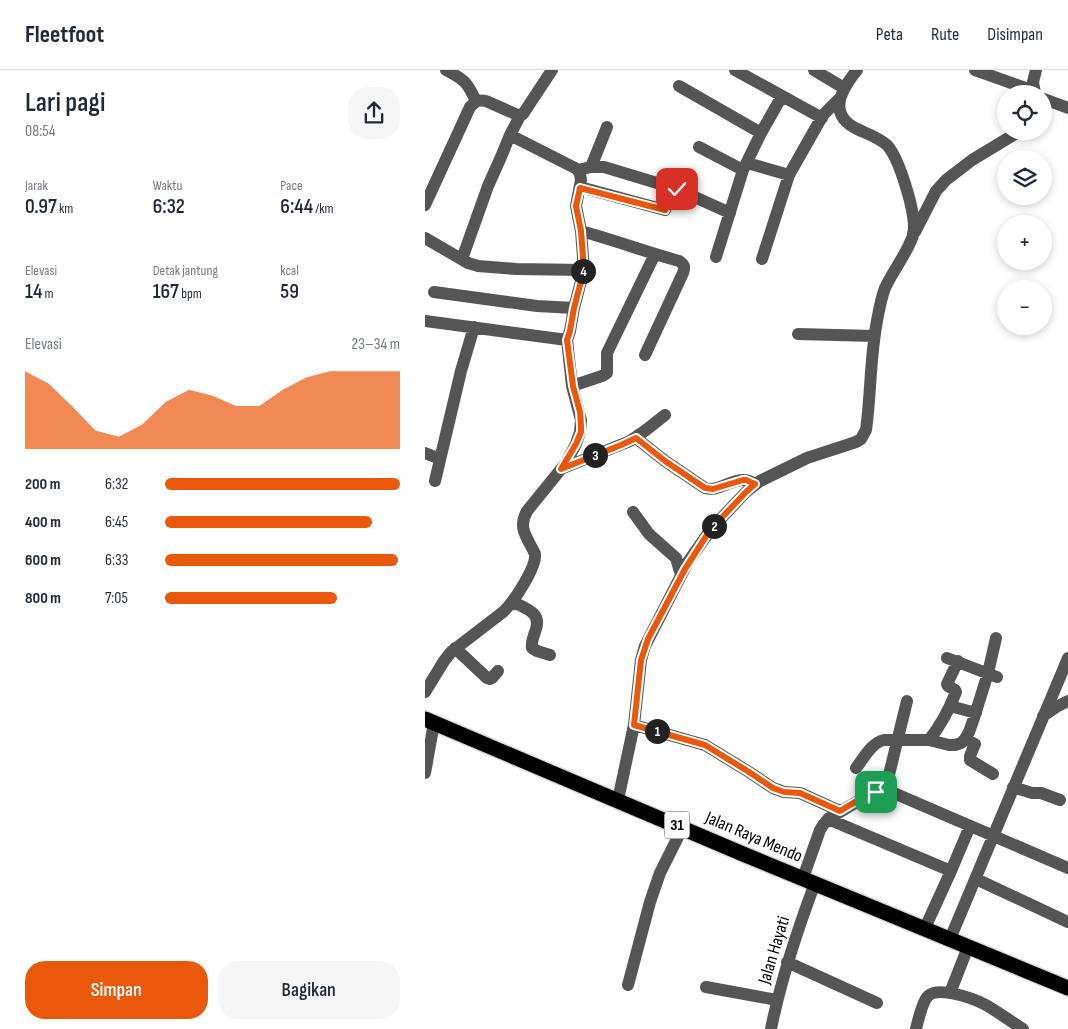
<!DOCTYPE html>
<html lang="id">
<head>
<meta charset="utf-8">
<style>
  body { margin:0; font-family:"Sofia Sans Condensed",sans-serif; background:#f6f6f7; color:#1f2937; height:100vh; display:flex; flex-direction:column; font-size:19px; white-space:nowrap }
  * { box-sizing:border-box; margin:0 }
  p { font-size:16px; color:#747a83 }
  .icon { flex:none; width:28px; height:28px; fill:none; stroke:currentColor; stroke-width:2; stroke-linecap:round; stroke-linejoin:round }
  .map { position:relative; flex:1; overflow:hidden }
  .sheet { display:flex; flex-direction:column; background:#fff; width:425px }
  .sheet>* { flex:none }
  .buttons { position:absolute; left:572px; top:15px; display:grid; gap:10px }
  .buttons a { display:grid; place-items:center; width:55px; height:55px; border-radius:50%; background:#fff; box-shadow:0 2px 8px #0003; font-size:25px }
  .pin { position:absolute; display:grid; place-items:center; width:42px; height:42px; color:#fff; margin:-21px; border-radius:10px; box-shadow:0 2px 8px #0006 }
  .km { position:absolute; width:25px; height:25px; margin:-12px; border-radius:50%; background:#222; color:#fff; font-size:14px; line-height:25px; text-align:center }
  .round { display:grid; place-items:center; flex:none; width:52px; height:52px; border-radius:20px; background:#f6f6f7 }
  .overview { display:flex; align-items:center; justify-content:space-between; height:85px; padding:0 25px }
  h1 { font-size:28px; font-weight:600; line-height:38px }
  .stats { display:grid; grid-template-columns:repeat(3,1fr); gap:8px; height:85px; padding:5px 25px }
  .stats div { display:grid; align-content:center }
  .stats b { font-size:21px; font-weight:600 }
  .stats small { font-size:14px; font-weight:400 }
  .stats p { font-size:14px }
  .chart { height:140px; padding:10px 25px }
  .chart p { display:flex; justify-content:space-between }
  .chart svg { width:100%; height:90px; margin-top:5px; fill:#ea580c; opacity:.7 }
  .cta { display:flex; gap:10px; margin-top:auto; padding:10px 25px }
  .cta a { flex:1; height:58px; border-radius:20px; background:#ea580c; color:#fff; font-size:20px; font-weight:600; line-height:58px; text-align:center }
  .cta a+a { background:#f6f6f7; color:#1f2937 }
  ul { padding:0 25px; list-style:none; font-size:16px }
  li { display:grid; grid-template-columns:80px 60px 1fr; align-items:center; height:38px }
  li i { height:12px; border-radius:6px; background:#ea580c }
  header { display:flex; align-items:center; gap:30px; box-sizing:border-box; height:70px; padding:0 25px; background:#fff; border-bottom:1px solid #e0e1e3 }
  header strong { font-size:24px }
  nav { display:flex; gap:28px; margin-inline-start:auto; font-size:18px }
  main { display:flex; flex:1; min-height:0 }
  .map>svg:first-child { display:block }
</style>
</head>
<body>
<header>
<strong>Fleetfoot</strong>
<nav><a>Peta</a><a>Rute</a><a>Disimpan</a></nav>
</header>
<main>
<section class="sheet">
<div class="overview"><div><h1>Lari pagi</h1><p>08:54</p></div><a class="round"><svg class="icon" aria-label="share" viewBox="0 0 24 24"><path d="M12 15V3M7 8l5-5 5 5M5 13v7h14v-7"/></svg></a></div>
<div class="stats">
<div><p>Jarak</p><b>0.97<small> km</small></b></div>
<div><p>Waktu</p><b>6:32</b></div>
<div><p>Pace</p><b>6:44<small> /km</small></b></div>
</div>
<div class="stats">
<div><p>Elevasi</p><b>14<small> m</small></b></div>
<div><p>Detak jantung</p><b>167<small> bpm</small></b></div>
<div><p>kcal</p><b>59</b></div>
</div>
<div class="chart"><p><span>Elevasi</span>23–34 m</p>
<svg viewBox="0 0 160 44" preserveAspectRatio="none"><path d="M0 44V6L10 12L20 23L30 35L40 38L50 32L60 21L70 15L80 18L90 23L100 23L110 15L120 9L130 6L140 6L150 6L160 6V44z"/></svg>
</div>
<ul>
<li><b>200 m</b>6:32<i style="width:100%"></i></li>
<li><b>400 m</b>6:45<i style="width:88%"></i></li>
<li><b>600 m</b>6:33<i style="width:99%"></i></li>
<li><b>800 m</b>7:05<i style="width:73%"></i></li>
</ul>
<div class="cta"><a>Simpan</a><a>Bagikan</a></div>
</section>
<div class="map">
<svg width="643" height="959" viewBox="0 0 643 959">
  <rect width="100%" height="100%" fill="#fff"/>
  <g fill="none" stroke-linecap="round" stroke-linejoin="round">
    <defs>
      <path id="highway" d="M0 649 318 784 643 918"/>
    </defs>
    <use href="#highway" stroke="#dbdbdb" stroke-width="18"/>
    <path stroke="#555" stroke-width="12" d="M21 0C40 10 42 12 51 31
      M310 0 397 48
      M389 0 419 18
      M550 0 609 21
      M254 16 336 63
      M610 24 608 12 611 0
      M619 29 643 38
      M274 77 318 100
      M322 93 364 105
      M166 97 182 57
      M153 100 166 97H179L252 119 305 143
      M155 117 240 140 249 118
      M0 135 45 37C50 32 53 29 61 31L95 46
      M156 161C189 170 221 182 254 191 260 195 260 197 258 203L220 285
      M490 162 511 121 521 110 547 90 595 61
      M0 168 43 193 53 196 91 199 159 200
      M291 187 318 100 336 63 357 26
      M37 189 63 116 76 87 85 65 95 46 98 44 127 0
      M337 189 364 105 398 45 416 27
      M9 222 112 236 149 238
      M0 251 142 270
      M373 264 449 266
      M147 316 177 306 182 303V283L230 184
      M211 368 240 391 280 418C294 422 306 409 319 410 323 410 327 412 330 414
      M0 383 15 389
      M136 399 205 371 221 360 240 345
      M10 411 36 301 49 257
      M208 442 224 464 251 488 256 505
      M88 532C102 539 118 543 110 562 108 568 106 572 107 578L112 581 125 585
      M30 578 62 608 65 609 67 608 73 601
      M522 588 572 607
      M0 622 19 591 26 582 78 542C88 533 112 497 110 484 103 468 92 459 102 441L141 393 151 374 155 362 156 350 147 316 142 270 145 261 149 238 159 200 156 161 151 136 156 110 155 104 152 99 85 65
      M525 636 551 643
      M618 646 631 637 643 631
      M209 655 280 675 324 702 348 718 359 722 375 723 415 741
      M540 669 550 674 545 686V690L568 704
      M504 670C516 655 524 640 531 622L530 620 523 616 522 614 533 591
      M431 698C439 688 446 673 459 670H504L524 675H530L536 673 540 669 544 662 549 648 563 603 571 568
      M0 703 9 653
      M588 717 607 723H616L635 730
      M460 721 482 631
      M193 730 209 655 216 590 220 576 263 492 287 458 321 422 335 411 382 388 431 372 436 369 441 360C446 324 445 287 452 251 454 240 456 228 460 218 467 203 477 190 484 175 485 172 488 168 488 164 491 154 487 141 485 131 481 116 472 86 462 75 453 67 443 64 432 59 402 44 416 20 432 0
      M403 749 526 801
      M378 808 395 760 398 755 403 749 445 724 456 721 464 722 471 724 643 798
      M551 809 643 852
      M500 858 526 801 545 756
      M525 869 643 588
      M362 892 452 933
      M203 915 225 832 235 803 258 757
      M281 917 352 930
      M525 923 543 877
      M346 959C356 909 372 861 390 813
      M491 959C493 951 497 932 503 926 513 916 547 928 559 934 572 941 585 951 598 959"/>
    <use href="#highway" stroke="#000" stroke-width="15"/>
  </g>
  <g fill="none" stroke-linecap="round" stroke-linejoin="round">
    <defs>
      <path id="route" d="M252 119 249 118 240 140 155 118 151 136 156 161 159 200 149 238 145 261 142 270 148 316 155 342 156 356V362L151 374 136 399 196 375 211 368 240 391 280 418 288 419 318 410H321L330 414 321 422 287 458 280 468 260 499 223 569 216 590 209 655 280 675 324 702 348 718 359 722 375 723 415 741 440 726 451 722"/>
    </defs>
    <use href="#route" stroke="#fff" stroke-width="10"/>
    <use href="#route" stroke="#ea580c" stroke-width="6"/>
  </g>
  <g text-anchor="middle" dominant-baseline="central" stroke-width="4" stroke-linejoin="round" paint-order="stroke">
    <rect fill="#fff" stroke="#4c4c4c" stroke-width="1" x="239.5" y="741.5" width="25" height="27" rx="4"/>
    <g font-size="16" font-weight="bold" fill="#000">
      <text x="252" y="755">31</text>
    </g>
    <g font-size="18" fill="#000" stroke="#fff">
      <text transform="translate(329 767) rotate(23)">Jalan Raya Mendo</text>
      <text transform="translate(349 880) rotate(-73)">Jalan Hayati</text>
    </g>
  </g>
</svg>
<div class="buttons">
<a><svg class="icon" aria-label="locate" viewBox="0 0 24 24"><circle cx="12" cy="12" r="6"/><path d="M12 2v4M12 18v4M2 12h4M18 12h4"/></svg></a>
<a><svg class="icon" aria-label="layers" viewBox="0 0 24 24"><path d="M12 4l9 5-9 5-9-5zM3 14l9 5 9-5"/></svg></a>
<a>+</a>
<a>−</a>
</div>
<div class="pin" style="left:451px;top:722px;background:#1e9e55"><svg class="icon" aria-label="arrive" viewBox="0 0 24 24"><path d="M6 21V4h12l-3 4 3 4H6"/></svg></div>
<div class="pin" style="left:252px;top:119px;background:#d93025"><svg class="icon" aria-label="check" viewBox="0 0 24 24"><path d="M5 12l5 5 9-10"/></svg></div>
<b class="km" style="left:232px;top:661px">1</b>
<b class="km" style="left:289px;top:456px">2</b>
<b class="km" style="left:170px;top:385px">3</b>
<b class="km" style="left:158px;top:201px">4</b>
</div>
</main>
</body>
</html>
